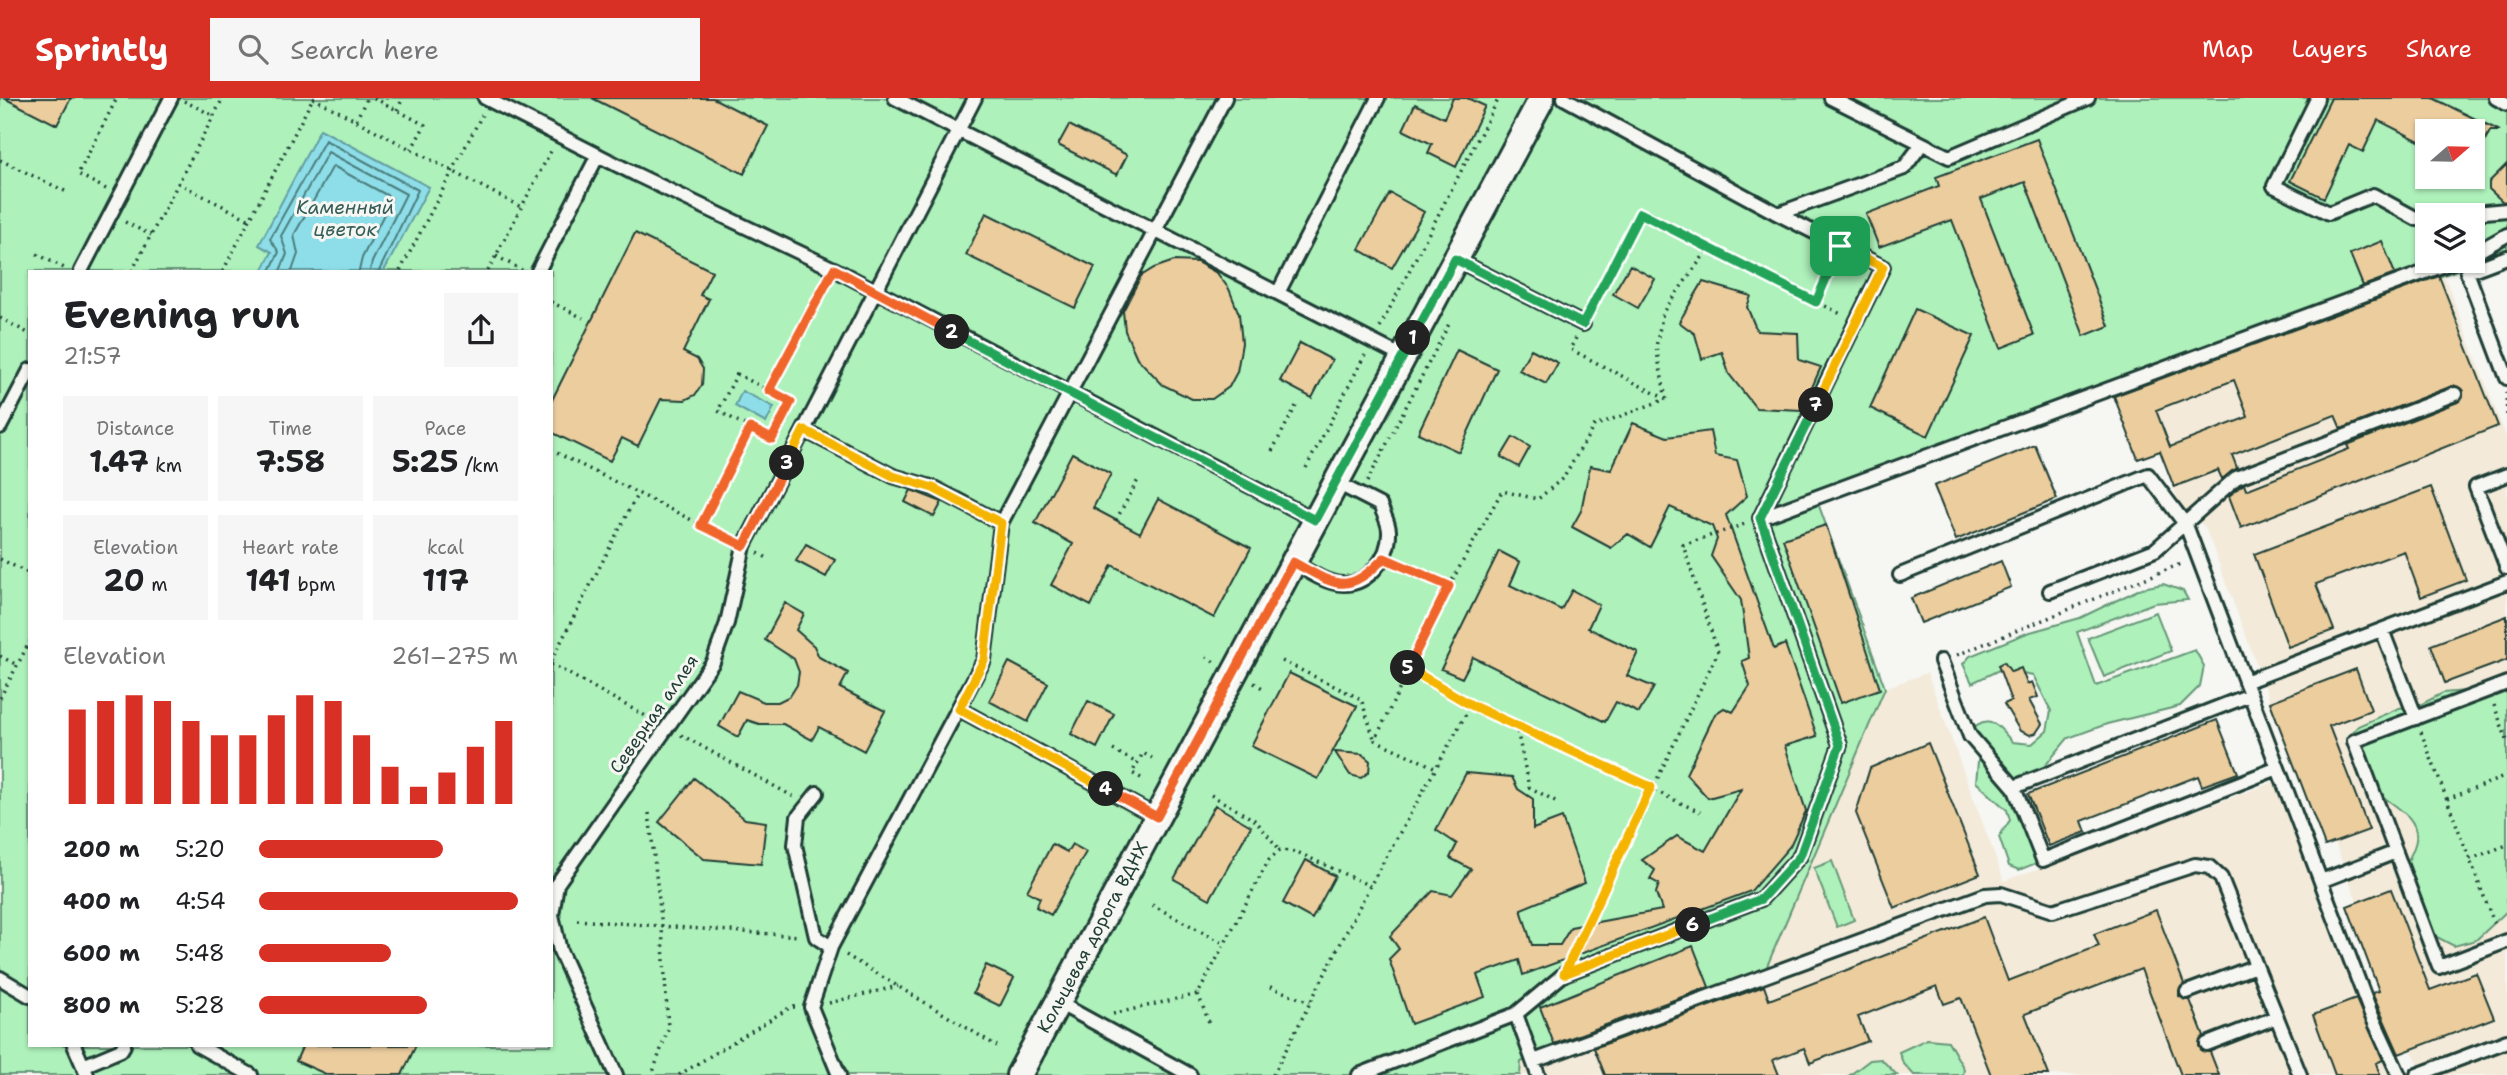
<!DOCTYPE html>
<html lang="en">
<head>
<meta charset="utf-8">
<style>
  body { margin:0; font-family:"Shantell Sans",sans-serif; background:#f6f6f6; color:#202124; height:100vh; display:flex; flex-direction:column; font-size:26px; white-space:nowrap }
  * { box-sizing:border-box; margin:0 }
  p { font-size:23px; color:#757577 }
  .icon { flex:none; width:38px; height:38px; fill:none; stroke:currentColor; stroke-width:2; stroke-linecap:round; stroke-linejoin:round }
  .map { position:relative; flex:1; overflow:hidden }
  .details { position:absolute; left:28px; top:172px; width:525px; height:777px; display:flex; flex-direction:column; background:#fff; border-radius:0px; box-shadow:0 2px 5px #0004 }
  .details>* { flex:none }
  .needle { width:46px; rotate:70deg }
  .controls { position:absolute; left:2415px; top:21px; display:grid; gap:14px }
  .controls a { display:grid; place-items:center; width:70px; height:70px; border-radius:0px; background:#fff; box-shadow:0 2px 5px #0004; font-size:35px }
  .pin { position:absolute; display:grid; place-items:center; width:60px; height:60px; color:#fff; margin:-30px; border-radius:14px; box-shadow:0 4px 10px #0006 }
  .km { position:absolute; width:35px; height:35px; margin:-18px; border-radius:50%; background:#222; color:#fff; font-size:19px; line-height:35px; text-align:center }
  .round { display:grid; place-items:center; flex:none; width:74px; height:74px; border-radius:0px; background:#f6f6f6 }
  .summary { display:flex; align-items:center; justify-content:space-between; height:119px; padding:0 35px }
  h1 { font-size:38px; font-weight:700; line-height:52px }
  .stats { display:grid; grid-template-columns:repeat(3,1fr); gap:10px; height:119px; padding:7px 35px }
  .stats div { display:grid; align-content:center; border-radius:0px; background:#f6f6f6; text-align:center }
  .stats b { font-size:30px; font-weight:700 }
  .stats small { font-size:19px; font-weight:400 }
  .stats p { font-size:19px }
  .chart { height:196px; padding:14px 35px }
  .chart p { display:flex; justify-content:space-between }
  .chart svg { width:100%; height:126px; margin-top:7px; stroke:#d93025; stroke-width:6 }
  ul { padding:0 35px; list-style:none; font-size:23px }
  li { display:grid; grid-template-columns:112px 84px 1fr; align-items:center; height:52px }
  li i { height:18px; border-radius:9px; background:#d93025 }
  header { display:flex; align-items:center; gap:42px; box-sizing:border-box; height:98px; padding:0 35px; background:#d93025; color:#fff }
  header strong { font-size:33px }
  nav { display:flex; gap:38px; margin-inline-start:auto; font-size:24px }
  .search { width:490px; height:63px; background:#f6f6f6; display:flex; align-items:center; gap:18px; box-sizing:border-box; padding:0 24px; border-radius:0px; color:#757577; font-size:26px }
  .map>svg:first-child { display:block }
</style>
</head>
<body>
<header>
<strong>Sprintly</strong>
<div class="search"><svg class="icon" aria-label="search" viewBox="0 0 24 24"><circle cx="10" cy="10" r="6"/><path d="M15 15l6 6"/></svg>Search here</div>
<nav><a>Map</a><a>Layers</a><a>Share</a></nav>
</header>
<div class="map">
<svg width="2507" height="977" viewBox="0 0 2507 977">
  <rect width="100%" height="100%" fill="#f6f6f2"/>
  <filter id="ink" filterUnits="userSpaceOnUse"><feTurbulence type="fractalNoise" baseFrequency=".0143" numOctaves="2"/><feDisplacementMap in="SourceGraphic" scale="14" xChannelSelector="R" yChannelSelector="G"/><feConvolveMatrix kernelMatrix="1 2 1 2 8 2 1 2 1" color-interpolation-filters="sRGB"/></filter>
  <g filter="url(#ink)">
    <path fill="#f3ead9" d="M2442 172 2507 341V977H2429L2424 966 2419 967 2412 952 2403 955 2347 808 2357 803 2335 745 2325 748 2205 429 2180 407 2160 353 2138 361 2114 298Z
      M1927 575 2004 783 2274 684 2365 918 2391 977H1487L1559 948 1762 880 1885 590Z"/>
    <path fill="#aef1bb" stroke="#669778" stroke-width="2" fill-rule="evenodd" d="M0 0H2507V154L1818 405 1885 590 1762 880 1564 959 1559 948 1521 964 1520 977H0ZM2427 33H2473V79H2427ZM2427 117H2473V163H2427ZM30 173H551V947H30Z
      M2163 486 2183 493 2188 502 2154 505 2077 534 2096 588 2195 552 2204 568 2200 588 2180 608 2107 626 2068 640 2025 692 2022 704 2039 764 2019 772 2009 768 1999 739 2010 722 2007 712 1976 684 1979 653 1963 639C1986 616 1992 619 2012 644L2032 646 2047 633 2051 613 2033 577 2001 571 1972 585 1963 566 1970 558 2027 535 2080 520 2142 490Z
      M2156 514 2171 553 2104 579 2088 540Z
      M2507 580V813L2476 842 2454 848 2433 837 2406 767C2409 760 2415 750 2416 742 2420 716 2386 705 2372 689 2359 674 2352 659 2347 640L2358 628 2399 610 2420 607 2443 595 2477 592Z
      M1832 763 1854 822 1837 829 1814 770Z
      M1927 941 1948 943 1964 971 1963 977H1914L1903 965 1899 954Z
      M1881 961 1897 977H1850L1870 962Z"/>
    <path fill="#8edee9" stroke="#629ea1" stroke-width="2" d="M320 31 429 89 384 173H262L272 154 259 147Z
      M742 293 774 309 766 325 735 308Z"/>
    <g fill="none" stroke-linecap="round" stroke-linejoin="round">
      <path stroke="#4b7d7c" stroke-width="2" d="M270 173 279 154 270 141 325 42 418 92 379 173
        M280 173 287 156 281 138 328 54 406 96 372 164 370 173
        M292 173 298 156 294 137 333 68 392 100 362 160 359 173"/>
    </g>
    <path fill="#eccd9e" stroke="#1f3d34" stroke-width="2" fill-rule="evenodd" d="M4 0H71L57 27Z
      M592 0H713L768 28 744 76Z
      M1453 0H1467L1485 8 1456 69 1428 55 1432 46 1403 32 1415 6 1444 20Z
      M2331 0H2433L2500 33H2490L2473 68V33H2427V47L2378 22 2363 54 2349 47 2324 100 2290 83Z
      M1069 27 1127 57 1117 77 1058 47Z
      M2037 41 2109 228 2084 238 2025 84 1981 101 2034 237 2001 250 1952 122 1879 149 1866 116 1939 88 1936 79Z
      M2507 66V103L2503 104 2489 91V84Z
      M1390 95 1424 114 1392 170 1359 151Z
      M986 115 1095 169 1075 210 966 157Z
      M635 135 712 173 700 197 709 201 683 254 697 261 703 271 702 287 695 297 685 302 661 301 638 348 622 340 610 363 551 334V304Z
      M2382 143 2395 176 2363 188 2350 156Z
      M1174 163 1197 164 1217 175 1229 191 1239 216 1242 245 1237 274 1229 289 1212 301H1192L1163 287 1137 260 1125 233 1123 213 1141 178 1154 170Z
      M1630 167 1655 181 1638 210 1613 196Z
      M2439 178 2498 328 2241 430 2229 398 2241 388 2244 386 2246 392 2349 351 2347 347 2458 304 2463 298V292L2452 288 2341 331 2335 317 2232 357 2237 370 2222 381 2218 372 2174 389 2160 353 2138 361 2114 298ZM2234 282 2248 319 2170 349 2156 312Z
      M1703 184 1751 198 1747 209 1757 233 1798 235 1799 262 1821 269 1802 312 1756 310 1729 276 1722 254 1702 261 1695 236 1679 224Z
      M1915 211 1974 238 1928 338 1870 310Z
      M1300 245 1332 262 1312 300 1280 283Z
      M1531 251 1558 265 1546 286 1519 272Z
      M1457 252 1497 271 1459 354 1418 335Z
      M1633 325 1667 339 1710 333 1715 358 1737 362 1747 398 1726 417 1774 551 1785 546 1817 638 1785 648 1806 713 1790 748 1751 793 1523 877 1519 862 1477 877 1485 899 1411 926 1389 861 1399 851 1390 838 1433 793 1452 797 1471 771 1450 760 1457 746 1436 732 1466 675 1512 679 1518 691 1533 701V731L1562 720 1585 785 1521 811 1532 847H1560L1571 829 1662 812 1656 795 1659 786 1650 781 1655 772 1642 762 1677 738 1705 753 1741 691 1708 700 1686 676 1715 616 1724 610 1733 614 1750 588 1742 563 1749 560 1741 502 1711 458 1717 441 1712 428 1670 409 1650 449 1628 436 1611 450 1572 429 1581 413 1590 368 1611 372Z
      M1513 339 1530 349 1519 369 1501 359Z
      M2035 347 2057 401 1956 442 1934 388Z
      M1072 355 1111 376 1093 410 1140 435 1158 401 1251 450 1214 520 1112 467 1091 508 1051 487 1073 446 1035 425Z
      M2431 389 2466 482 2421 499 2404 453 2316 486 2334 532 2288 549 2254 456Z
      M911 392 942 404 934 419 905 404Z
      M1826 427 1880 591 1841 605 1783 441Z
      M806 446 835 462 826 479 796 463Z
      M1499 453 1520 464 1510 487 1561 512 1572 492 1599 507 1588 530 1638 554 1627 578 1654 589 1639 615 1616 604 1605 624 1473 559 1462 580 1441 571Z
      M2001 463 2011 489 1921 525 1911 500Z
      M785 505 804 516 796 532 814 548 819 559 848 575 840 590 885 613 864 653 819 629 812 642 783 626H759L747 622 738 639 719 628 738 593 764 604H778L790 598 797 587 799 574 794 561 765 542Z
      M2507 518V562L2445 585 2431 547Z
      M1009 564 1048 585 1028 624 989 603Z
      M2004 564 2011 574 2021 570 2027 586 2032 584 2038 599 2029 602 2042 626 2036 635 2030 637 2020 633 2004 606 2011 603 1998 567Z
      M2356 571 2371 612 2329 628 2369 732 2325 748 2270 604Z
      M1289 575 1357 608 1318 681 1251 648Z
      M1088 603 1114 616 1097 650 1071 636Z
      M2217 622 2238 675 2202 688 2198 678 2082 723 2086 734 2049 748 2028 696Z
      M1928 645 1980 776 1894 810 1856 715 1870 670Z
      M1335 654 1362 656 1370 663 1369 674 1361 680 1350 677Z
      M694 680 745 721 766 724 761 766 704 761 659 724Z
      M1215 707 1251 728 1210 801 1174 781Z
      M1052 746 1067 754 1072 746 1086 754 1051 817 1036 809 1040 800 1027 793Z
      M1306 762 1335 778 1312 821 1283 805Z
      M2391 791 2430 892 2476 875 2494 920 2399 956 2372 895 2379 893 2347 808Z
      M2156 812 2184 886 2179 892V898L2190 902 2204 938 2199 948 2202 953 2210 954 2219 977H2181L2141 871 2025 916 2049 977H1991L1961 900 1944 906 1937 888 1858 919 1868 943 1810 965 1804 950 1773 962 1779 977H1605L1594 950 1764 888 1769 902 1984 819 2008 883 2099 848 2094 836Z
      M1693 848 1709 889 1554 946 1540 909Z
      M986 867 1014 880 1000 908 973 895Z
      M2356 901 2383 962 2376 965 2380 977H2335L2313 917Z
      M303 947H416L402 977H328L296 963Z"/>
    <g fill="none" stroke-linecap="round" stroke-linejoin="round">
      <defs>
        <path id="service" d="M485 0 635 76 834 171 1315 422
          M895 0 1403 259
          M1564 0 1778 116 1904 70 1922 46
          M1831 0 1949 59 2088 0
          M2496 0 2507 6
          M2317 1 2274 88 2329 115 2373 97 2417 121 2427 120
          M2452 117 2507 112
          M2473 156 2507 137
          M1455 161 1583 226
          M81 173 171 0
          M538 173 598 57
          M1278 195 1378 0
          M2507 280 2467 174 2507 159
          M0 329 30 272
          M804 332 893 378 934 390 1001 425
          M2507 377 2476 389 2507 470
          M1760 420 2455 163
          M1293 464C1307 472 1326 486 1343 486 1369 487 1390 458 1389 433 1389 425 1383 415 1380 407L1335 384
          M1900 477 2148 377 2186 427 2371 916 2399 977
          M2050 493 2155 452 2236 380 2455 296
          M2382 532 2416 620
          M1941 563 1970 638 2014 689 2043 762 2278 670
          M2245 584 2507 484
          M2507 585 2354 643 2439 869 2507 843
          M959 611 1157 719
          M2014 689 2250 597
          M817 695 798 719 795 747 816 839 831 849
          M2321 783 2396 754
          M0 880 30 898
          M2187 894 2256 868
          M1057 904 1190 977
          M1516 916 1538 977
          M2207 946 2277 919
          M74 947 87 977
          M197 947 251 977
          M1534 963 1985 797 2001 796 2053 813 2195 767 2209 769 2221 780 2300 977
          M83 968 121 952 124 947
          M616 977 560 853 552 817 557 786 713 564 727 525 744 448 975 0
          M839 977 811 909 831 849 984 562 1001 425 1225 0
          M1359 977 1516 916 1564 876 1761 801 1800 758 1840 647 1760 420 1883 169 1778 116
          M2417 977 2507 943"/>
        <g id="minor">
          <path id="s1" d="M1019 977 1542 0"/>
        </g>
      </defs>
      <use href="#service" stroke="#1f3d34" stroke-width="18"/>
      <use href="#minor" stroke="#1f3d34" stroke-width="30"/>
      <path stroke="#1f3d34" stroke-width="3.5" stroke-dasharray="2 5" stroke-linecap="butt" d="M313 0 521 109
        M374 0 425 27 411 52
        M184 3 214 18
        M397 12 403 0
        M356 22 367 0
        M0 62 69 95
        M178 85 250 122
        M106 91 78 76 117 0
        M125 124 151 137
        M37 156 66 171
        M496 158 522 172
        M132 173 223 0
        M223 173 313 0
        M400 173 482 17
        M488 173 552 51
        M1816 203 1835 161
        M551 204 583 220
        M1591 211 1640 115 1843 217
        M0 220 30 236
        M1380 229 1499 0
        M1576 240 1570 251 1666 301
        M737 276 791 304 772 341 718 313Z
        M769 292 827 183
        M2506 294 2507 317
        M1666 301 1656 249 1663 214 1709 150
        M551 352 730 441
        M1272 353 1296 308
        M1306 370 1365 257
        M1367 384 1449 226
        M1116 422 1138 382
        M701 427 750 330
        M758 455 769 461
        M0 461 30 476
        M1449 488 1502 393 1538 401 1564 379 1594 328 1666 301
        M1957 557 2183 465
        M0 558 17 567
        M1206 559 1216 565
        M551 563 638 395
        M1282 563 1361 601 1374 640
        M551 566 653 622
        M1408 570 1471 607 1436 670
        M1254 585 1266 592
        M0 600 30 543
        M1471 607 1700 714
        M2494 607 2507 642
        M1516 627 1529 689 1559 705
        M2421 634 2496 830
        M681 637 794 699
        M1113 652 1137 665
        M1141 680 1132 675 1143 655 1152 660
        M1211 697 1256 723 1280 752
        M2447 701 2507 678
        M649 715 662 829 668 931 652 977
        M2470 761 2507 747
        M1152 807 1223 845
        M577 822 800 838
        M846 857 997 948
        M1573 857 1718 554 1683 447 1745 426
        M1270 889 1310 904
        M1198 896 1210 927
        M829 905 898 888
        M1113 916 1198 896 1269 762 1280 752 1297 754 1370 788
        M679 977 791 909H798
        M1273 977 1370 788 1436 670 1375 642 1449 488 1395 465"/>
      <use href="#service" stroke="#f6f6f2" stroke-width="12"/>
      <use href="#minor" stroke="#f6f6f2" stroke-width="24"/>
    </g>
  </g>
  <g fill="none" stroke-linecap="round" stroke-linejoin="round" filter="url(#ink)">
    <defs>
      <path id="split-1" d="M1413 240 1455 161 1583 226 1640 115 1816 204 1840 148"/>
      <path id="split-2" d="M952 234 1315 422 1413 240"/>
      <path id="split-3" d="M787 365 744 448 701 427 750 330 772 341 791 304 769 292 834 171 952 234"/>
      <path id="split-4" d="M787 365 804 332 893 378 933 390 1001 425 984 562 959 611 1106 691"/>
      <path id="split-5" d="M1106 691 1157 719 1293 464C1336 487 1346 499 1384 460L1449 488 1408 570"/>
      <path id="split-6" d="M1408 570 1471 607 1651 689 1564 876 1693 827"/>
      <path id="split-7" d="M1693 827 1761 801 1800 758 1840 647 1760 420 1816 307"/>
      <path id="split-8" d="M1816 307 1883 169 1840 148"/>
    </defs>
    <use href="#split-1" stroke="#fff" stroke-width="14"/>
    <use href="#split-2" stroke="#fff" stroke-width="14"/>
    <use href="#split-3" stroke="#fff" stroke-width="14"/>
    <use href="#split-4" stroke="#fff" stroke-width="14"/>
    <use href="#split-5" stroke="#fff" stroke-width="14"/>
    <use href="#split-6" stroke="#fff" stroke-width="14"/>
    <use href="#split-7" stroke="#fff" stroke-width="14"/>
    <use href="#split-8" stroke="#fff" stroke-width="14"/>
    <use href="#split-1" stroke="#22a559" stroke-width="9"/>
    <use href="#split-2" stroke="#22a559" stroke-width="9"/>
    <use href="#split-3" stroke="#f0652b" stroke-width="9"/>
    <use href="#split-4" stroke="#f5b400" stroke-width="9"/>
    <use href="#split-5" stroke="#f0652b" stroke-width="9"/>
    <use href="#split-6" stroke="#f5b400" stroke-width="9"/>
    <use href="#split-7" stroke="#22a559" stroke-width="9"/>
    <use href="#split-8" stroke="#f5b400" stroke-width="9"/>
  </g>
  <g text-anchor="middle" dominant-baseline="central" stroke-width="6" stroke-linejoin="round" paint-order="stroke">
    <g font-size="18" fill="#1f3d34" stroke="#f6f6f2">
      <text transform="translate(654 616) rotate(-55)">Северная аллея</text>
      <text stroke="none"><textPath href="#s1" startOffset="156">Кольцевая дорога ВДНХ</textPath></text>
    </g>
    <g font-size="19" font-style="italic" fill="#355d58" stroke="#f6f6f2">
      <text x="345" y="109">Каменный<tspan x="345" dy="22">цветок</tspan></text>
    </g>
  </g>
</svg>
<div class="controls">
<a><svg class="needle" viewBox="-14 -14 28 28"><path d="M0-13l5 13h-10z" fill="#e53935"/><path d="M0 13l5-13h-10z" fill="#757577"/></svg></a>
<a><svg class="icon" aria-label="layers" viewBox="0 0 24 24"><path d="M12 4l9 5-9 5-9-5zM3 14l9 5 9-5"/></svg></a>
</div>
<div class="pin" style="left:1840px;top:148px;background:#1e9e55"><svg class="icon" aria-label="arrive" viewBox="0 0 24 24"><path d="M6 21V4h12l-3 4 3 4H6"/></svg></div>
<b class="km" style="left:1413px;top:240px">1</b>
<b class="km" style="left:952px;top:234px">2</b>
<b class="km" style="left:787px;top:365px">3</b>
<b class="km" style="left:1106px;top:691px">4</b>
<b class="km" style="left:1408px;top:570px">5</b>
<b class="km" style="left:1693px;top:827px">6</b>
<b class="km" style="left:1816px;top:307px">7</b>
<section class="details">
<div class="summary"><div><h1>Evening run</h1><p>21:57</p></div><a class="round"><svg class="icon" aria-label="share" viewBox="0 0 24 24"><path d="M12 15V3M7 8l5-5 5 5M5 13v7h14v-7"/></svg></a></div>
<div class="stats">
<div><p>Distance</p><b>1.47<small> km</small></b></div>
<div><p>Time</p><b>7:58</b></div>
<div><p>Pace</p><b>5:25<small> /km</small></b></div>
</div>
<div class="stats">
<div><p>Elevation</p><b>20<small> m</small></b></div>
<div><p>Heart rate</p><b>141<small> bpm</small></b></div>
<div><p>kcal</p><b>117</b></div>
</div>
<div class="chart"><p><span>Elevation</span>261–275 m</p>
<svg viewBox="0 0 160 44" preserveAspectRatio="none"><path d="M5 44V11M15 44V8M25 44V6M35 44V8M45 44V15M55 44V20M65 44V20M75 44V13M85 44V6M95 44V8M105 44V20M115 44V31M125 44V38M135 44V33M145 44V24M155 44V15"/></svg>
</div>
<ul>
<li><b>200 m</b>5:20<i style="width:71%"></i></li>
<li><b>400 m</b>4:54<i style="width:100%"></i></li>
<li><b>600 m</b>5:48<i style="width:51%"></i></li>
<li><b>800 m</b>5:28<i style="width:65%"></i></li>
</ul>
</section>
</div>
</body>
</html>
